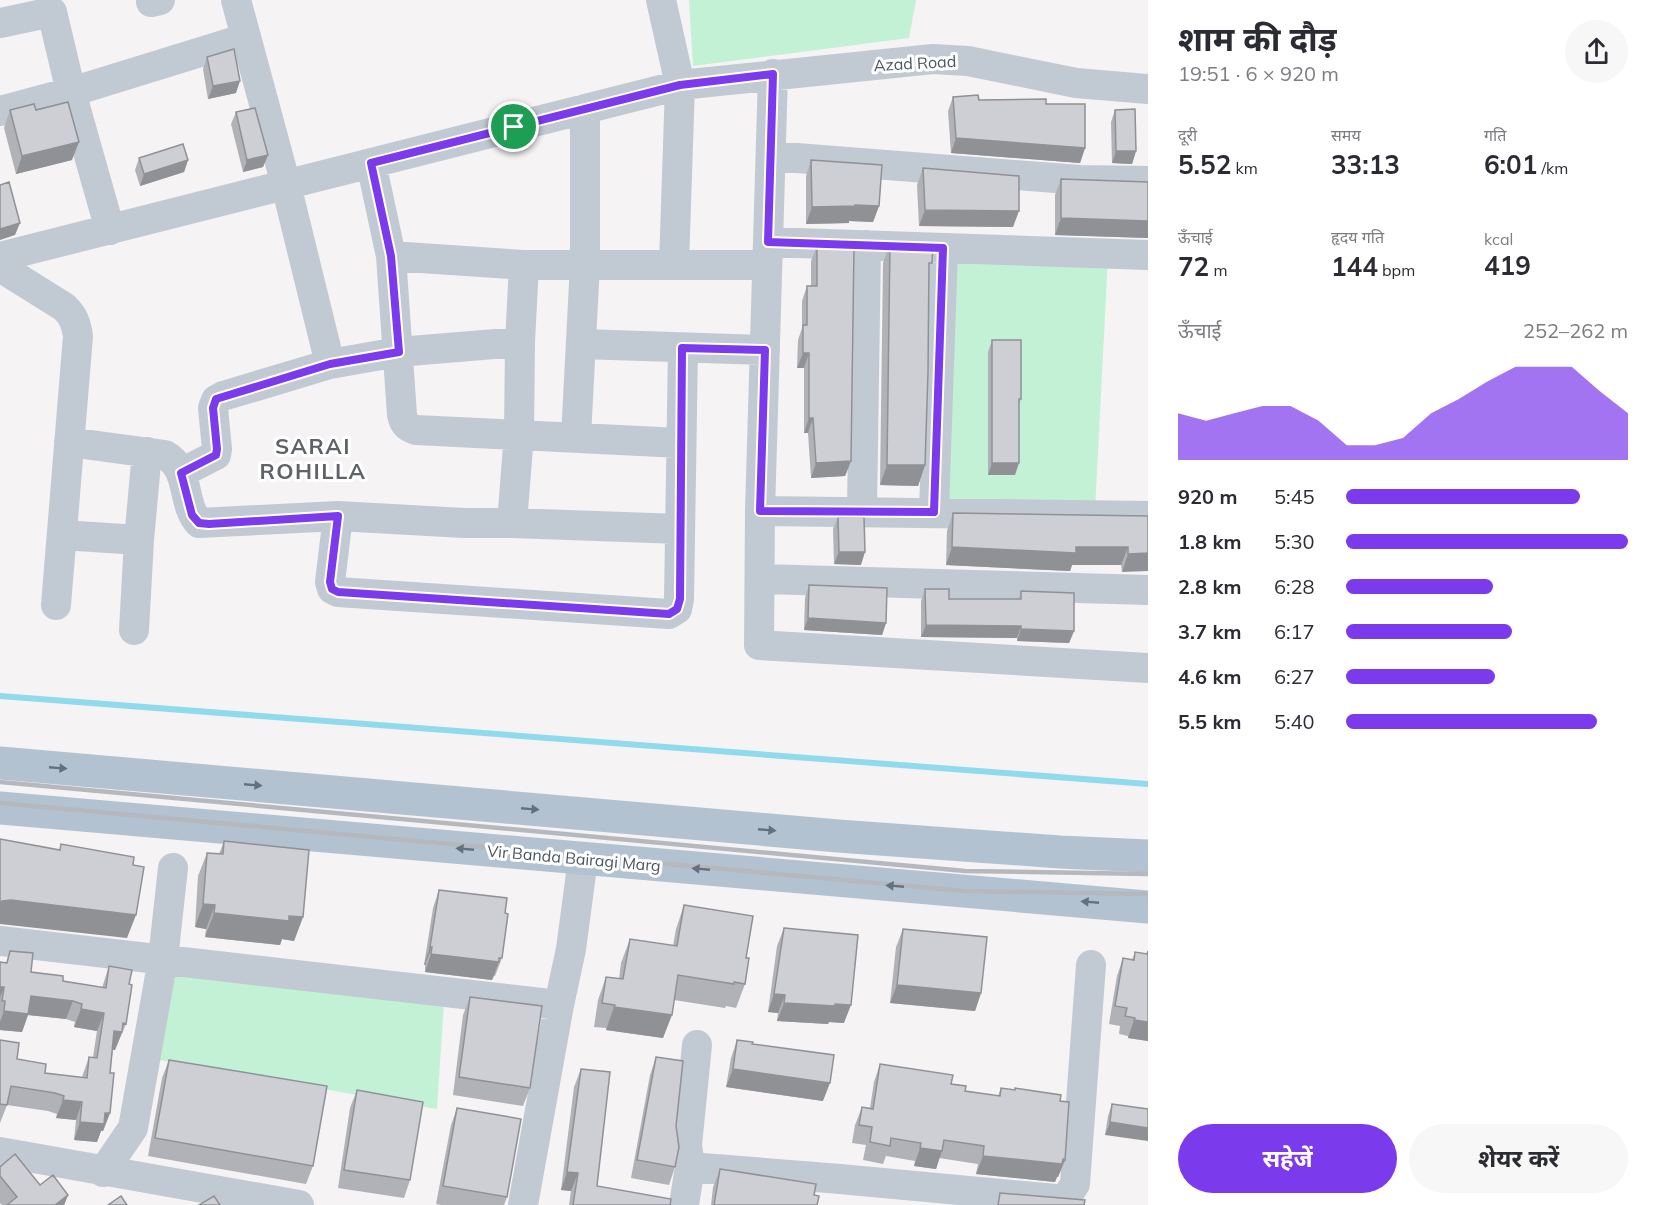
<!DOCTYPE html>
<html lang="hi">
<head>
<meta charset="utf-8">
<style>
  body { margin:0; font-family:Mulish,"Noto Sans Devanagari",sans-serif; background:#f7f7f7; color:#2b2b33; height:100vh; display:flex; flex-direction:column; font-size:22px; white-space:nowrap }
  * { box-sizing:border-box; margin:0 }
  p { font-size:20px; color:#7c7c81 }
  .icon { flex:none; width:33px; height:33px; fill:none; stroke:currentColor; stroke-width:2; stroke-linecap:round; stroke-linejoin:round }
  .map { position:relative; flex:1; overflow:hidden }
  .drawer { display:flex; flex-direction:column; background:#fff; width:510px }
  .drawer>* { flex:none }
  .pin { position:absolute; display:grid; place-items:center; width:51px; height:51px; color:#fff; margin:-26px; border:3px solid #fff; border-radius:50%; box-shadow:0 2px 6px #0007 }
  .round { display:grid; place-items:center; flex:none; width:63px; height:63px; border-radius:32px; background:#f7f7f7 }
  .summary { display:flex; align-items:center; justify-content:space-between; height:102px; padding:0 30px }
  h1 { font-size:33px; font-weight:700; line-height:45px }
  .stats { display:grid; grid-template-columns:repeat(3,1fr); gap:9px; height:102px; padding:6px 30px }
  .stats div { display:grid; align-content:center }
  .stats b { font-size:26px; font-weight:700 }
  .stats small { font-size:16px; font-weight:400 }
  .stats p { font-size:16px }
  .chart { height:168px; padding:12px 30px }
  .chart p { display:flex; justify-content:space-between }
  .chart svg { width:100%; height:108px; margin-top:6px; fill:#7c3aed; opacity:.7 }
  .action { display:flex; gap:12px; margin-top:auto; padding:12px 30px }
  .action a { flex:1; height:69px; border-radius:36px; background:#7c3aed; color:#fff; font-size:24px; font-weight:700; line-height:69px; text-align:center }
  .action a+a { background:#f7f7f7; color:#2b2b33 }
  ul { padding:0 30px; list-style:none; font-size:20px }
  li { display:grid; grid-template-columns:96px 72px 1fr; align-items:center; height:45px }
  li i { height:15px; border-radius:8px; background:#7c3aed }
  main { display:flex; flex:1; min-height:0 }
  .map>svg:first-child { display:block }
</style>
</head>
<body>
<main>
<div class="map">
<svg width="1148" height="1205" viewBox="0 0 1148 1205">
  <rect width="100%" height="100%" fill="#f5f3f3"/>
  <path fill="#c3f1d5" d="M689 0H916L909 38 693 66Z
    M950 254 1108 257 1095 510 942 509Z
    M175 959 444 1002 437 1109 148 1058Z"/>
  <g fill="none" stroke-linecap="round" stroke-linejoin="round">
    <path stroke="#90daee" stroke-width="6" d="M0 696 1148 784"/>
    <path stroke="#c1cad2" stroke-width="30" d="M236 0 286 185 330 364
      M661 0 680 85 674 265
      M151 2 160 0
      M0 23 52 12 71 92 110 230
      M773 74 760 511 759 645 1148 668
      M0 111 71 92 246 38
      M771 156 1080 180 1148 181
      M371 163 391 256
      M768 242 1148 255
      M0 257 680 85 933 59 968 61 1076 83 1148 89
      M0 267 64 307C73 315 76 323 78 336L56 605
      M581 344 765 350
      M576 437 585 264V109
      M69 442 165 455C191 469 181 503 199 523L338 516 464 523H512L680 529
      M680 443 416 430C407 427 404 424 402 415L391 256 524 265H767
      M181 473 216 455 217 449 213 408 216 400 223 396 330 364 398 352 520 342
      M760 511 1148 516
      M862 511 866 245
      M934 511 943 248
      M338 516 330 582 332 589 338 592 669 614 677 609 679 599 683 348
      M512 523 519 434 520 342 524 265
      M62 535 139 540 134 630
      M139 540 147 452
      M760 579 1148 590
      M0 941 559 1005 571 949 583 859
      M0 1152 299 1205
      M690 1167 840 1179 1056 1199 1066 1198 1075 1184 1091 965
      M103 1172 133 1128 163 959 173 868
      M523 1205 559 1005
      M684 1205 690 1167 687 1145 697 1045"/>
    <path stroke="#b3c2d1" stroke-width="33" d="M0 763 838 836 1060 852 1148 856
      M0 808 1148 907"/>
    <path stroke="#b5b8bd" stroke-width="4.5" d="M0 782 965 871 1148 874
      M0 803 964 891 1148 894"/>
  </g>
  <path fill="#b0b2b7" d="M207 57 236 93 208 99 203 69Z
    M953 97 979 100 1046 104 1085 148 1080 163 951 153 948 111Z
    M10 110H36L72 160 16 174 4 128Z
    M1115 110 1136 151 1132 164 1112 163 1111 122Z
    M236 112 268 155 263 167 243 172 231 124Z
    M139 158 188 160 184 172 140 186 135 170Z
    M811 160 879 206 873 222 849 221V223L806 224V176Z
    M923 168 1013 227 919 226 917 185Z
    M1061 179 1148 182V238L1055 235V195Z
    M890 243 929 272 925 465 918 486 880 485 883 263Z
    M817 246 851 461 845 476 811 478 808 433H804V368H797L798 340 802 328V301L807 286H811V261Z
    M992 340 1021 399 1019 404 1015 475H988V352Z
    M953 513 1148 516 1122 572 1121 565H1072L1070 571 946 565 947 531Z
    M838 517 861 565 834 564 833 529Z
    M809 585 886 623 882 635 804 630 805 598Z
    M925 589 949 599H1019L1021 591 1074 631 1069 643 1017 641V638L921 637V601Z
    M224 841 303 917 294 941 282 939 280 945 205 937 206 929 195 927 198 876 207 853 219 854Z
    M439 890 502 958 495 976H494L492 980 425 972V965H424L433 908Z
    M684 905 746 958 745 984 736 1008 726 1006 725 1008 674 1000 663 1038 606 1030V1028L594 1027 598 1000 606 977 619 979 621 963 630 939 673 946 676 929Z
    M784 928 844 1023 829 1022 828 1024 777 1021 778 1013 768 1012 777 946Z
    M903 929 981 993 975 1011 890 1003 896 947Z
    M10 951 31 972 63 981 102 988 109 966 129 984 126 1024 115 1050H113L110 1073V1113L103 1131H101L97 1142 74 1140 76 1120 56 1118 57 1114 48 1111 7 1105 0 1123V1040L17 1059 45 1073 82 1077 89 1057H93L97 1031 74 1027 75 1022 66 1019 28 1015 22 1032 0 1030V962L6 963Z
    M1148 951V1041L1128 1038V1036L1119 1034 1120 1026 1109 1024 1117 976 1123 958 1132 960 1135 952 1147 954Z
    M470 997 530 1088 523 1106 453 1095 463 1015Z
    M737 1040 752 1044 823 1101 726 1087 731 1058Z
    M656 1057 676 1126 675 1167 669 1185 631 1178 650 1075Z
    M169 1060 313 1166 306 1184 148 1156 162 1078Z
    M880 1064 951 1084 965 1091 998 1096 1001 1088 1060 1101 1065 1160 1058 1177H1057L1055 1182 976 1174 978 1164 939 1158 936 1169 914 1166 915 1161 886 1156 883 1164 863 1160 866 1145 852 1143 855 1125 862 1107 870 1108 874 1082Z
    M581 1069 597 1186 670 1205H569L571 1191 561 1190 574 1087Z
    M357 1090 410 1180 404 1198 338 1188 350 1108Z
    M1112 1104 1148 1109 1105 1135 1108 1116Z
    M457 1108 507 1197 504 1205H441L436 1204 451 1125Z
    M0 1167 40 1185 68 1195 64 1205H2L0 1203Z
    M720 1169 814 1195 817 1205H711L713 1187Z"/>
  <path fill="#909195" d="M240 81 236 93 208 99 213 86Z
    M956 138 1085 148 1080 163 951 153Z
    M79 142 72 160 16 174 22 156Z
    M1116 151H1136L1132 164 1112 163Z
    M268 155 263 167 243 172 247 160Z
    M188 160 184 172 140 186 144 174Z
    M855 205 879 206 873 222 849 221V223L806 224 812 207Z
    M925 210 1019 211 1013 227 919 226Z
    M1061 218 1148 221V238L1055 235Z
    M20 223 15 235 0 240V229Z
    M803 353H809L804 368H797Z
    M809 418H813L808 433H804Z
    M851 461 845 476 811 478 816 463Z
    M992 463H1019L1015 475H988Z
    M887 465H925L918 486 880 485Z
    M952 547H1128L1121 565H1072L1070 571 946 565Z
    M839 552H865L861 565 834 564Z
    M1148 553V571L1122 572 1128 554Z
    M808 618 886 623 882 635 804 630Z
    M926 625 1021 626 1017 638 921 637Z
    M1021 629 1074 631 1069 643 1017 641Z
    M11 900 136 915 127 938 0 924V903L2 901Z
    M203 904 215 905 206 929 195 927Z
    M214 913 289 916 303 917 294 941 282 939 280 945 205 937Z
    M430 947H432L425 965H424Z
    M431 954 499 962 492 980 425 972Z
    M897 985 981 993 975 1011 890 1003Z
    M0 987H4L0 998Z
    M774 994 785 995 778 1013 768 1012Z
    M31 996 73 1001 66 1019 28 1015 22 1032 0 1030V1022L4 1011Z
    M784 1003 835 1004 851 1005 844 1023 829 1022 828 1024 777 1021Z
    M614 1007 672 1015 663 1038 606 1030Z
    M81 1009 104 1013 97 1031 74 1027Z
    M1134 1020 1148 1022V1041L1128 1038Z
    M114 1031 122 1032 115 1050 108 1049Z
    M733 1069 830 1083 823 1101 726 1087Z
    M63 1100 82 1102 76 1120 56 1118Z
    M105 1113H110L103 1131H101L97 1142 74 1140 80 1122Z
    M1110 1122 1148 1128V1141L1105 1135Z
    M920 1148 942 1151 936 1169 914 1166Z
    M983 1156 1063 1159 1065 1160 1058 1177H1057L1055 1182 976 1174Z
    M567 1172 578 1173 571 1191 561 1190Z
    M68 1195 64 1205H55Z"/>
  <path fill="#cdcfd5" stroke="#909195" stroke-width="1.5" d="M234 49 240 81 213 86 207 57Z
    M978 95 979 100 1046 99V104H1085V148L956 138 953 97Z
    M68 102 79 142 22 156 10 110 34 104 36 110Z
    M255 108 268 155 247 160 236 112Z
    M1135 109 1136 151H1116L1115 110Z
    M183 144 188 160 144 174 139 158Z
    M811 160 882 165 879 206 855 205V206L812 207Z
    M923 168 1019 176V211L925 210Z
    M1061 179 1148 182V221L1061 218Z
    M9 182 20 223 0 229V185Z
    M890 243 933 244 932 263H929L928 372 925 465H887Z
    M817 246 854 247 851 461 816 463 813 418H809V353H803V325H807V286H817Z
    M992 340H1021V399H1019V463H992Z
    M953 513 1148 516V553L1128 554V547H1076V553L952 547Z
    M838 517H864L865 552H839Z
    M809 585 887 588 886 623 808 618Z
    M925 589H949V599H1021V591L1074 593V631L1021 629V626L926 625Z
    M0 839 60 850 61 844 134 857 133 865 144 867 136 915 11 900 2 901 0 903Z
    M224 841 309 850 303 917 289 916V921L214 913 215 905 203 904 207 853 223 854Z
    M439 890 507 898 505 913 508 914 502 958H499V962L431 954 432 947H430Z
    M684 905 753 916 746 958H749L745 984 734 982V984L678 975 672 1015 614 1007 615 1005 602 1003 606 977 623 979 630 939 677 946Z
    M784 928 858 935 851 1005 835 1004V1006L784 1003 785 995 774 994Z
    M903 929 987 937 981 993 897 985Z
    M10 951 33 953 31 972 63 976V981L106 988 109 966 132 970 129 984 132 985 126 1024 123 1023 122 1032 114 1031 110 1073H114L110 1113H105L104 1124 80 1122 82 1102 63 1100 64 1096 55 1093 11 1086 7 1105 0 1104V1040L19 1043 17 1059 46 1064 45 1073 87 1078 89 1057 97 1058 104 1013 81 1009 82 1004 73 1001 31 996 28 1014 4 1011 5 1001H2L4 987H0V962L7 963Z
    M1148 951V1022L1134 1020 1135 1018 1125 1016 1127 1008 1115 1006 1123 958 1134 960 1135 952 1147 954Z
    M470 997 542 1006 530 1088 459 1077Z
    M737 1040 753 1042 752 1044 834 1055 830 1083 733 1069Z
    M656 1057 683 1061 676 1126 679 1147 675 1167 637 1160Z
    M169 1060 327 1086 313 1166 155 1138Z
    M880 1064 953 1075 951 1084 966 1086 965 1091 1000 1096 1001 1088 1015 1090V1088L1061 1095 1060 1101 1069 1102 1065 1160 1063 1159 1062 1164 983 1156 984 1146 944 1140 942 1151 920 1148 921 1143 891 1138 890 1146 870 1142 872 1127 859 1125 862 1107 873 1109Z
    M581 1069 610 1072 597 1186 671 1199 670 1205H573L578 1173 567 1172Z
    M357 1090 423 1102 410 1180 344 1170Z
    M1112 1104 1148 1109V1128L1110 1122Z
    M457 1108 521 1119 507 1197 443 1186Z
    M15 1154 40 1185 53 1175 68 1195 55 1205H7L17 1197 0 1176V1167Z
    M720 1169 816 1184 814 1195 819 1196 817 1205H714Z
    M1000 1193 1085 1200 1084 1205H998Z
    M121 1196 127 1205H108Z
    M214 1196 220 1205H199Z"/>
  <defs><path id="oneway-solid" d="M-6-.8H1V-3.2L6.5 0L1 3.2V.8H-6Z" transform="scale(1.5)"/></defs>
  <g fill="#64717d">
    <use href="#oneway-solid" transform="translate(58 768) rotate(5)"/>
    <use href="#oneway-solid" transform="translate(253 785) rotate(5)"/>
    <use href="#oneway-solid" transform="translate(530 809) rotate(5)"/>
    <use href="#oneway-solid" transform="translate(767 830) rotate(5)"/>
    <use href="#oneway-solid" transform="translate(465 849) rotate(-175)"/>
    <use href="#oneway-solid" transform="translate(701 869) rotate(-175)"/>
    <use href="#oneway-solid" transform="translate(895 886) rotate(-175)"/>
    <use href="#oneway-solid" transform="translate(1090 902) rotate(-175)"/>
  </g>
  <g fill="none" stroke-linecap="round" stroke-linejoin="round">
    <defs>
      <path id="route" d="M773 74 768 242 943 248 934 512 760 511 765 350 682 348 680 599 677 609 669 614 338 592 332 589 330 582 338 516 209 524 199 523 192 515 181 473 216 455 217 449 213 408 216 399 330 364 399 352 391 256 371 163 680 85Z"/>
    </defs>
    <use href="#route" stroke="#fff" stroke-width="12"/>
    <use href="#route" stroke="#7c3aed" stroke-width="8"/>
  </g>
  <g text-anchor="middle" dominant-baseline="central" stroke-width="6" stroke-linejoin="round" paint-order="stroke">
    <g font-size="16" fill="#4a5661" stroke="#fff">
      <text transform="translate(915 63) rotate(-3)">Azad Road</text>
      <text transform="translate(574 858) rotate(5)">Vir Banda Bairagi Marg</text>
    </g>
    <g font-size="22" font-weight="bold" letter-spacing="1.5" fill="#5f6368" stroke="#fff">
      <text x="313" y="446">SARAI<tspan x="313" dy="25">ROHILLA</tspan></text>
    </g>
  </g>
</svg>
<div class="pin" style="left:514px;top:127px;background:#1e9e55"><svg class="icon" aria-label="arrive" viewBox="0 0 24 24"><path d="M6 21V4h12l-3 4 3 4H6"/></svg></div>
</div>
<section class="drawer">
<div class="summary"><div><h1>शाम की दौड़</h1><p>19:51 · 6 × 920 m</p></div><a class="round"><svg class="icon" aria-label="share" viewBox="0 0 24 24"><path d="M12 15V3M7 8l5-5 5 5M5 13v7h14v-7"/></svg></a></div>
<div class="stats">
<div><p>दूरी</p><b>5.52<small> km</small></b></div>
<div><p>समय</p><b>33:13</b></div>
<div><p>गति</p><b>6:01<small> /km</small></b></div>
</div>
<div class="stats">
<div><p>ऊँचाई</p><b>72<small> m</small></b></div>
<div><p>हृदय गति</p><b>144<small> bpm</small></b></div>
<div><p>kcal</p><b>419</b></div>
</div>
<div class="chart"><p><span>ऊँचाई</span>252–262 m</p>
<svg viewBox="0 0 160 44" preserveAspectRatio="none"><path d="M0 44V25L10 28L20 25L30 22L40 22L50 28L60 38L70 38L80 35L90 25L100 19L110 12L120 6L130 6L140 6L150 16L160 25V44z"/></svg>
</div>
<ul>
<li><b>920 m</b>5:45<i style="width:83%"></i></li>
<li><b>1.8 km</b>5:30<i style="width:100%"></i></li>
<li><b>2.8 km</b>6:28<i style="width:52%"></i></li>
<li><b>3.7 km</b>6:17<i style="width:59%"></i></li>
<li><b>4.6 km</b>6:27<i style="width:53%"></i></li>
<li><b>5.5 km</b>5:40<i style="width:89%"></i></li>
</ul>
<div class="action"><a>सहेजें</a><a>शेयर करें</a></div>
</section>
</main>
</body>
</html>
